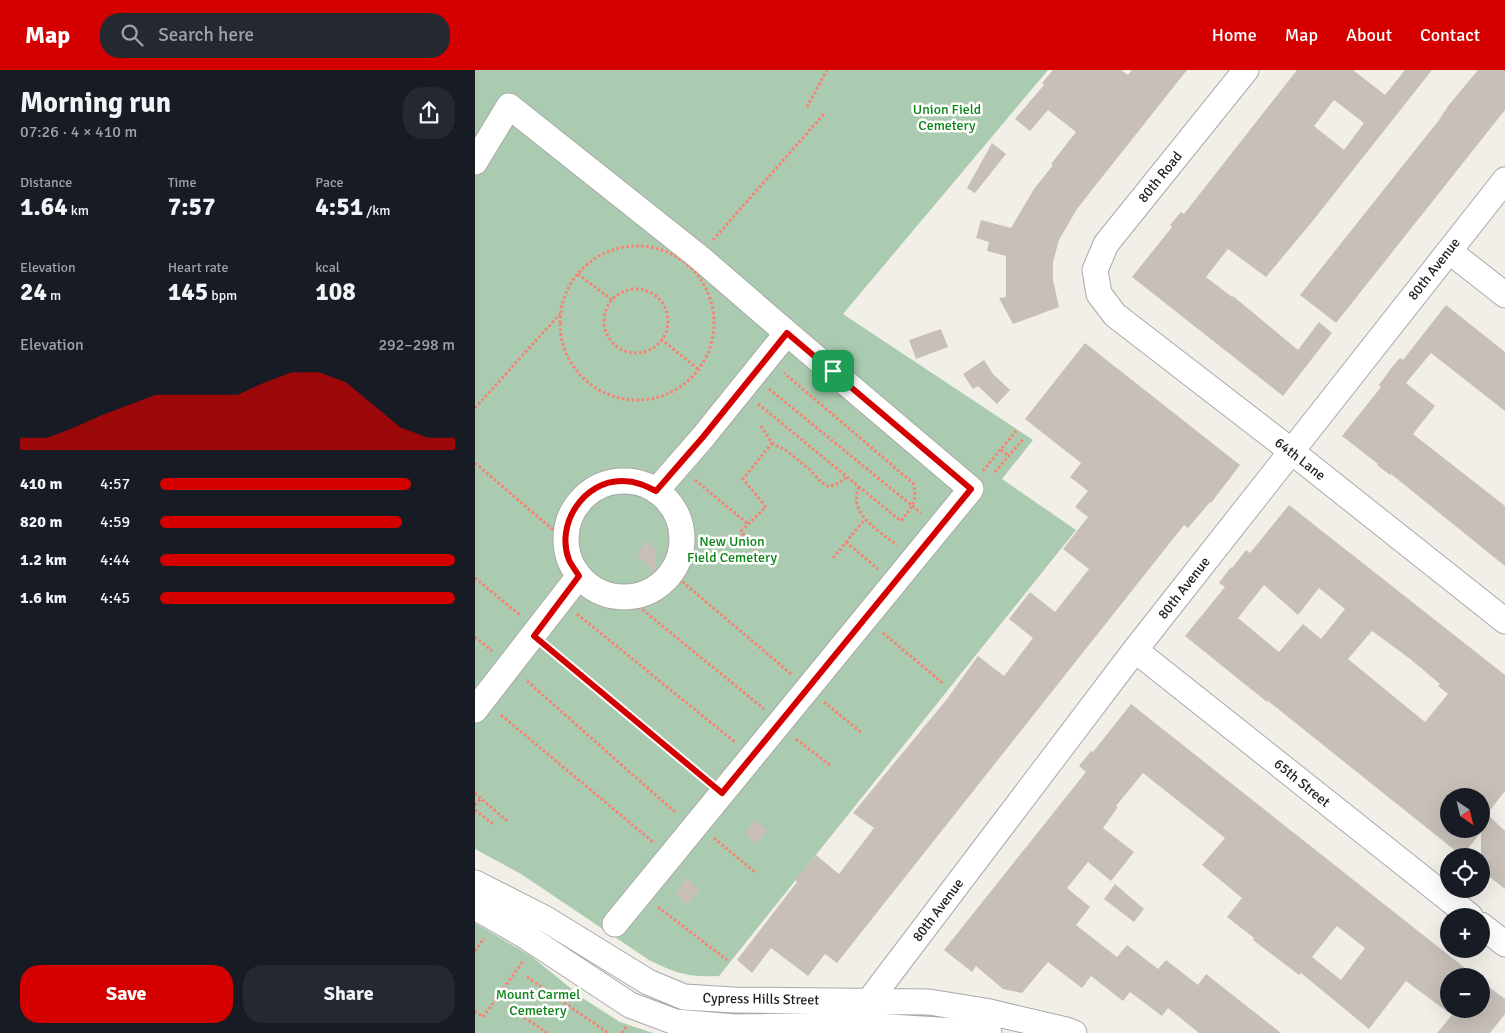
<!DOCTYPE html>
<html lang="en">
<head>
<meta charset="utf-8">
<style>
  body { margin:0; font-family:Signika,sans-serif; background:#242831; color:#f1f3f6; height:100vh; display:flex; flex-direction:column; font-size:19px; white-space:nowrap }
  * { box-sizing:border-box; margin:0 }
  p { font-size:16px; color:#9ea1a6 }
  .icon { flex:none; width:28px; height:28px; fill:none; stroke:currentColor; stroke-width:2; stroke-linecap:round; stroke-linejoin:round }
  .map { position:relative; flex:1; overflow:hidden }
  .sheet { display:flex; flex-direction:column; background:#171b24; width:475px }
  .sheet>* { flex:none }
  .needle { width:32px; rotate:145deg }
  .buttons { position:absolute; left:965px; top:718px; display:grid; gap:10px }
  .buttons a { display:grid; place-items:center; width:50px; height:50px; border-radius:50%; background:#171b24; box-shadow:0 5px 20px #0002; font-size:25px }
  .pin { position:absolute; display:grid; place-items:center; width:42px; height:42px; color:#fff; margin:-21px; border-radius:10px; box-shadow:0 2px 8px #0006 }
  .round { display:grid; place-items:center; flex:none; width:52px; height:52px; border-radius:20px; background:#242831 }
  .head { display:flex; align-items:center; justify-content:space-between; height:85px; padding:0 20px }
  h1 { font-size:28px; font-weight:800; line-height:38px }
  .figures { display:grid; grid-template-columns:repeat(3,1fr); gap:8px; height:85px; padding:5px 20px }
  .figures div { display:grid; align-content:center }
  .figures b { font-size:25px; font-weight:800 }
  .figures small { font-size:14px; font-weight:400 }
  .figures p { font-size:14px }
  .chart { height:140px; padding:10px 20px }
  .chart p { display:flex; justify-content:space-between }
  .chart svg { width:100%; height:90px; margin-top:5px; fill:#d40000; opacity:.7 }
  .action { display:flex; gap:10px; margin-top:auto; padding:10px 20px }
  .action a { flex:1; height:58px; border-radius:20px; background:#d40000; color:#fff; font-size:20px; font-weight:800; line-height:58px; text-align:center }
  .action a+a { background:#242831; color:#f1f3f6 }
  ul { padding:0 20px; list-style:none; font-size:16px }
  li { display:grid; grid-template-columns:80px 60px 1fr; align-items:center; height:38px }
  li i { height:12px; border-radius:6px; background:#d40000 }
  header { display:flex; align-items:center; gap:30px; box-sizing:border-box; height:70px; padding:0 25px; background:#d40000; color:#fff }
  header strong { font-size:24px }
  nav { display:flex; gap:28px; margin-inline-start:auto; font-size:18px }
  .search { width:350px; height:45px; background:#242831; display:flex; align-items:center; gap:12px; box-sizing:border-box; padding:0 18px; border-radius:20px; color:#9ea1a6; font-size:19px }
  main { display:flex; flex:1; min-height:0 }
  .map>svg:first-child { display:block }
</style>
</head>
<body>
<header>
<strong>Map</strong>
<div class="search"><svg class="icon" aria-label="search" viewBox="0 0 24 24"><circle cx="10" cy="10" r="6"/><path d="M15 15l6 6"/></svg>Search here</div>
<nav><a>Home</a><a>Map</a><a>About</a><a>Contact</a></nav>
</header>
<main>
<section class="sheet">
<div class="head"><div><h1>Morning run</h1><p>07:26 · 4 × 410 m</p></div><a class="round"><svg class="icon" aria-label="share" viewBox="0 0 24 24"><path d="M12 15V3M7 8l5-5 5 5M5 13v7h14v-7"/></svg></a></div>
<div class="figures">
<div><p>Distance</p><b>1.64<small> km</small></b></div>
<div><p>Time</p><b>7:57</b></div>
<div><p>Pace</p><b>4:51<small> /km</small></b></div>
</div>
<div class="figures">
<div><p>Elevation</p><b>24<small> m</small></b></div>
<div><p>Heart rate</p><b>145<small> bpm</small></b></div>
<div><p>kcal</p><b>108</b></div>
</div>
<div class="chart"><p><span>Elevation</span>292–298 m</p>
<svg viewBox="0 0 160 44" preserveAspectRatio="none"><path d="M0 44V38L10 38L20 33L30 27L40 22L50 17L60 17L70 17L80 17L90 11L100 6L110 6L120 11L130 22L140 33L150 38L160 38V44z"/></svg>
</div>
<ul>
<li><b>410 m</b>4:57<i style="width:85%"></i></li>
<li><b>820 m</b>4:59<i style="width:82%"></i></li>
<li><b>1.2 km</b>4:44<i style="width:100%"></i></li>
<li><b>1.6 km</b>4:45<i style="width:100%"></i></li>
</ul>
<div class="action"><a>Save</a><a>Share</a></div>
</section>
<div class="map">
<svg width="1030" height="963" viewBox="0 0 1030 963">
  <rect width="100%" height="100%" fill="#f2efe9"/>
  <path fill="#aacbaf" d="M0 0H573L368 244 558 370 527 409 601 460 244 906C213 907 202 904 174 890L46 804 0 779Z
    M0 853 56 886 109 929 145 952 178 963H0Z"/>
  <path fill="#c7bfb8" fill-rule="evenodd" d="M578 0H646L653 5 657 0H712L620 116 602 139 584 170 578 192V210L584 237 538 254 524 228 531 227V186L512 181 514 172 501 168 506 150 536 158 559 119 578 95 576 94 601 62 573 40 555 61 540 49 569 15 567 13Z
    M822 0H878L910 25 930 0H957L836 153 791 207 753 179 731 207 757 227 758 226 823 280 844 252 857 263 808 326 657 207 697 157 695 155 706 142 709 144ZM859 30 889 53 869 80 839 56Z
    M1003 0H1030V40L861 253 825 225 964 50 973 36Z
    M517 73 531 84 500 123 492 118Z
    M971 235 1030 282V341L956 283 931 313 960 336 938 364 1030 436V496L916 404 915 405 902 395 903 394 867 366 906 317 904 315 917 297 925 288 928 290Z
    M466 259 473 277 441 289 434 270Z
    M610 273 765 395 736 433 735 432 713 458 709 455 362 893 350 884 333 906 296 878 277 903 262 890 322 812 320 810 341 785 364 804 399 758 378 743 472 629 503 586 529 606 558 568 534 549 555 522 580 542 614 499 588 479 613 447 600 437 613 421 595 407 606 393 550 349Z
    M509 290 518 304 535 320 522 334 503 316 498 319 488 304Z
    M814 435 1030 605V721L1012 744 1030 761V819L1006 800V762L987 786 793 631 792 632 710 566 750 517 744 513 756 497 757 498 771 480 775 483ZM789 515 823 545 844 518 870 539 846 569 828 554 804 582 763 548ZM897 561 934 588 965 614 963 616 973 624 950 652 873 589ZM974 726H1006V759H974Z
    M171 471 181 480V504L162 485Z
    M656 634 1000 906H974V943L931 911 894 959 826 903 824 905 778 870 779 868 752 847 767 828 727 795 750 768 668 703 641 736 643 737 628 758 659 782 636 811 613 792 592 818 615 837 601 855 642 887 652 875 683 899 691 890 723 915 731 904 806 963H724L693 938 687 946 655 922 648 931 616 906 607 918 573 892 547 923 528 919 501 896 497 902 469 880 611 702 604 696 616 681 618 682ZM862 856 890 878 866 910 837 887Z
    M280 750 293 760 281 774 269 764Z
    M212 808 225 820 213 835 200 824Z
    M640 814 669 839 659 852 629 829Z
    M1006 911 1030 929V944L1015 963H962L982 939H1006Z"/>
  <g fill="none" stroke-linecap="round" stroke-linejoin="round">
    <defs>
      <path id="minor" d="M771 0 631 174 620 200 624 224 640 245 802 370 1030 551
        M0 92 34 36 224 187 312 263 228 367 181 421
        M974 181 1030 225
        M91 469a58 58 0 1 1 116 0a58 58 0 1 1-116 0Z
        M660 580 995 846
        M0 640 104 506
        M0 813 69 848 173 912 209 927 259 930 454 932 510 941 591 960 599 963
        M0 837 52 867 155 935 200 952 260 957 381 955 514 963
        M140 854 496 419 312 263
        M1006 855 1030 874
        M394 931 660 580 1030 110"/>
    </defs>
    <use href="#minor" stroke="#a9a9a9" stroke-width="27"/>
    <path stroke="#fa8072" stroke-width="3" stroke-dasharray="2.5 2.5" stroke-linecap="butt" d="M332 37 352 0
      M238 170 349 44
      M85 253a77 77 0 1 1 154 0a77 77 0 1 1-154 0Z
      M103 204 137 230
      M129 251a32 32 0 1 1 64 0a32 32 0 1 1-64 0Z
      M186 269 224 300
      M294 319 446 443
      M283 334 426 451C437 437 443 431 438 413L309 303
      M0 338 85 244
      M286 356 297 373 312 381 335 400 346 412 354 417 364 413 372 407
      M526 380 534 386
      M0 393 90 470
      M508 401 541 361
      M520 402 549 368
      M220 410 273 454
      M384 417C372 443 404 461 422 475
      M371 472 403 499
      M283 486 266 461 291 437 268 409 297 373
      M358 488 390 449
      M196 502 316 604
      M0 508 46 546
      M152 527 289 639
      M102 544 260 672
      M408 563 469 614
      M0 567 17 581
      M75 579 231 709
      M52 611 201 743
      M349 632 387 663
      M26 645 178 772
      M321 669 356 696
      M0 723 32 751
      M0 735 6 728
      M0 740 18 754
      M239 768 281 803
      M183 837 252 890
      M0 881 9 868
      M52 907 133 963
      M33 936 72 963
      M0 941 8 947 49 890
      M147 963 151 957"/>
    <use href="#minor" stroke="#fff" stroke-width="25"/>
  </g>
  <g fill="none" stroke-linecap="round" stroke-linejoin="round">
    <defs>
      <path id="route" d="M312 263 496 419 247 723 59 566 104 506C101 501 97 496 94 490 80 454 109 410 148 411 161 411 171 416 181 421L228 367Z"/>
    </defs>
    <use href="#route" stroke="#fff" stroke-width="10"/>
    <use href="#route" stroke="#d40000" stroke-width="6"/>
  </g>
  <g text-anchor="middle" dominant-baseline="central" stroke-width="5" stroke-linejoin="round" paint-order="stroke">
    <g font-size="14" fill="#0c8416" stroke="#fff">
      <text x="472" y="39">Union Field<tspan x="472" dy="16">Cemetery</tspan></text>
      <text x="257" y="471">New Union<tspan x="257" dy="16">Field Cemetery</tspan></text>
      <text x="63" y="924">Mount Carmel<tspan x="63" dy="16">Cemetery</tspan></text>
    </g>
    <g font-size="14" fill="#222" stroke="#fff">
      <text transform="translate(685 107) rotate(-51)">80th Road</text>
      <text transform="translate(959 199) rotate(-52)">80th Avenue</text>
      <text transform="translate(825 389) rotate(38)">64th Lane</text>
      <text transform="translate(709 518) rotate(-52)">80th Avenue</text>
      <text transform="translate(827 713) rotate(39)">65th Street</text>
      <text transform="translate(463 840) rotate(-53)">80th Avenue</text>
      <text transform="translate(286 929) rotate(1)">Cypress Hills Street</text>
    </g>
  </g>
</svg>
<div class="buttons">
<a><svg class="needle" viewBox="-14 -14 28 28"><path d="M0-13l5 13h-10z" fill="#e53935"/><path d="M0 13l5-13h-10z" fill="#9ea1a6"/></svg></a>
<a><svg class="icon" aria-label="locate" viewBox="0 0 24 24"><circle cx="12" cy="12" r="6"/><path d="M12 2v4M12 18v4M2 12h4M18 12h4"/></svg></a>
<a>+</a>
<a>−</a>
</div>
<div class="pin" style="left:358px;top:301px;background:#1e9e55"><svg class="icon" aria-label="arrive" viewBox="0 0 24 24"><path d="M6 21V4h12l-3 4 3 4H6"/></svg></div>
</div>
</main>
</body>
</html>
